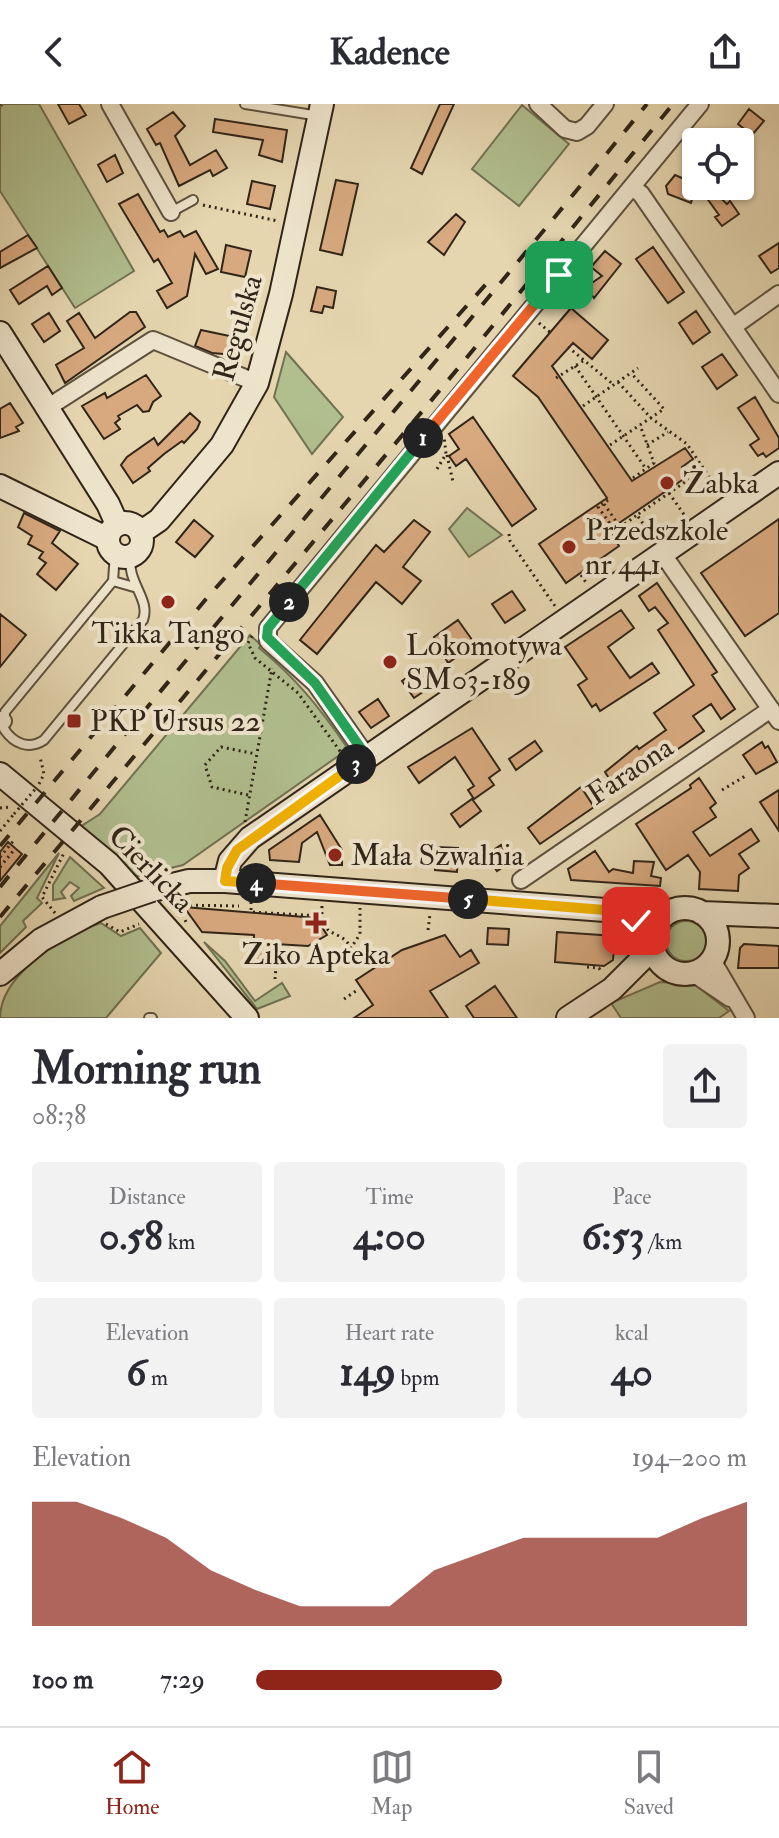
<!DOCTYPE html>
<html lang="en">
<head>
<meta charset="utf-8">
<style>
  body { margin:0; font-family:"IM FELL Double Pica",serif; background:#f2f2f3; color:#2b2b33; height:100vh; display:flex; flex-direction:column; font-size:30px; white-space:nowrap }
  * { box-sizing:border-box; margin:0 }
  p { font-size:26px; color:#7c7c81 }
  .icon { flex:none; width:44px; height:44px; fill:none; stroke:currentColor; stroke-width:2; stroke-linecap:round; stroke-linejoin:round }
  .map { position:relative; height:914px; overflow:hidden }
  .details { display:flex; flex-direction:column; background:#fff; flex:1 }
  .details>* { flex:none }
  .tools { position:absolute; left:682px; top:24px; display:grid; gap:16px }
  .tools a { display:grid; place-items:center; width:72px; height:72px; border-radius:8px; background:#fff; box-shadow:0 2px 6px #0004; font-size:40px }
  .pin { position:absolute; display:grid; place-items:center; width:68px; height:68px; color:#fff; margin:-34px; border-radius:16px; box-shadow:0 4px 12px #0006 }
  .km { position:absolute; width:40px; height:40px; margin:-20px; border-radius:50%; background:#222; color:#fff; font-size:22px; line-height:40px; text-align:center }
  .round { display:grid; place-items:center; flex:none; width:84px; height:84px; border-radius:8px; background:#f2f2f3 }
  .head { display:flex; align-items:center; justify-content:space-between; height:136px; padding:0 32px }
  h1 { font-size:44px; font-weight:700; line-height:60px }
  .metrics { display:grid; grid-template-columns:repeat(3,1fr); gap:12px; height:136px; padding:8px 32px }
  .metrics div { display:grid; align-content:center; border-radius:8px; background:#f2f2f3; text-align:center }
  .metrics b { font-size:40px; font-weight:700 }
  .metrics small { font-size:22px; font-weight:400 }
  .metrics p { font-size:22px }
  .chart { height:224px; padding:16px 32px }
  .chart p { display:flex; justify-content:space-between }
  .chart svg { width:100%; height:144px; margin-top:8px; fill:#8f2418; opacity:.7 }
  ul { padding:0 32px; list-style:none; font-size:26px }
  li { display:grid; grid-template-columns:128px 96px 1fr; align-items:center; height:60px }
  li i { height:20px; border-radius:10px; background:#8f2418 }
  header { display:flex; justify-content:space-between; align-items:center; height:104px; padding:0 32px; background:#fff; font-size:36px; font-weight:700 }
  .menu { display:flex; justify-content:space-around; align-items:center; height:112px; border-top:2px solid #e1e1e2; background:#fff; font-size:22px; color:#7c7c81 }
  .menu a { display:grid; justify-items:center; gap:4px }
  .menu .selected { color:#8f2418 }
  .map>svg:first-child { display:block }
</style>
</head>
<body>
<header><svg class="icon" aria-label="back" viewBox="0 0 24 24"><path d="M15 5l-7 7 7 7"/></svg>Kadence<svg class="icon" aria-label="share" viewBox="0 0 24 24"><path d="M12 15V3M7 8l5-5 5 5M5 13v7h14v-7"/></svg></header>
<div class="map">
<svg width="779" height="914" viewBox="0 0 779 914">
  <rect width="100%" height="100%" fill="#e5d6b0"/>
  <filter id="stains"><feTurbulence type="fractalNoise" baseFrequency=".0025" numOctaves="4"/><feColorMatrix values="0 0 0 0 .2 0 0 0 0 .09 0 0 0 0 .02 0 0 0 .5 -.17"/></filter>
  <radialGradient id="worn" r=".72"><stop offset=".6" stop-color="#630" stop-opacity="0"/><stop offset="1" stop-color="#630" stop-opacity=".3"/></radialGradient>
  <path fill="#b1be8e" stroke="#707253" stroke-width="2" d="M4 0H39L134 167 75 204 0 87V3Z
    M522 1 569 40 519 102 472 65Z
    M286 248 343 313 312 350 274 293Z
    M467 404 502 431 469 453 449 425Z
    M250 531 261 541 259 544C295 573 320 604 346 642L344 648 183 761 134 773 80 723 100 710Z
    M59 749 37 794 42 799 23 817 26 823 0 849V822Z
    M70 753 104 784 74 797 71 792 79 784 70 778 61 788 65 794 53 796V781Z
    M666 837a20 20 0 1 1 40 0a20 20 0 1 1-40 0Z
    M101 819 121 832 140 824 161 849 106 914H0C0 871 63 831 101 819Z
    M204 838 225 857 255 897 282 879 290 892 257 905Z
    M660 878 694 880 729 907 719 914H621L611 899Z"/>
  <path fill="#d8a97f" stroke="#302518" stroke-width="2" d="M58 0H79L86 11 69 20Z
    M440 0H454L422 70 411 64Z
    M749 5 764 17 752 31 738 20Z
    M173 8 185 22 175 32 190 61 216 46 227 64 213 72 210 66 179 82 160 39 156 41 147 25Z
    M215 15 287 26 282 58 259 51 263 36 213 28Z
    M115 51 123 69 107 78 98 61Z
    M675 71 696 80 691 99 668 90 666 82Z
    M336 76 358 80 342 151 320 146Z
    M252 77 275 82 270 105 247 100Z
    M713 87 727 100 730 97 739 110 722 122 715 113 719 111 706 93Z
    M138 90 160 128 164 126 168 133 180 127 184 133 196 127 218 165 206 170 195 150 187 192 167 204 157 187 172 179 158 155 154 158 119 100Z
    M456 110 465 118 444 151 428 138Z
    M28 131 37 144 0 164V148Z
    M779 139V164L771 169 759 152Z
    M226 141 251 147 245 173 221 168Z
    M653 143 684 188 668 199 636 155Z
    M605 147 621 160 594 194 586 183 602 172 591 163Z
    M48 162 62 184 52 191 47 182 19 200 10 186Z
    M317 183 336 187 333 204 324 202 322 209 311 207Z
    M571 204 608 236 592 255 573 239 552 262 632 377 685 344 693 355 682 363 688 372 609 426 619 442 566 479 539 440 607 394 538 293 513 272Z
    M696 207 710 228 693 240 679 219Z
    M130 208H136L145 223 65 279 56 261 84 244 67 217 79 209 95 234Z
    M49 209 60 227 44 238 32 220Z
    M201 226 239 234 235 251 212 249 195 242Z
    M722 250 737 271 717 285 702 263Z
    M146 271 161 292 153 298 149 307 143 308 137 301 118 312 120 315 115 319 120 325 104 335 82 302 105 289 107 294Z
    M755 293 779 334V344L766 353 763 349 758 352 750 341 759 335 738 304Z
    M10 299 23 319 16 323 19 327 0 334V305Z
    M190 309 200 318 197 325 184 339 182 337 164 350 148 364 150 367 133 379 121 361 127 353 154 334 158 341Z
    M473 313 536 405 512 422 466 355 456 362 449 352 459 345 449 330Z
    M24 409 60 427 52 439 78 460 56 486 37 470 46 459 39 454 43 448 28 440 32 432 18 423Z
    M779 415V509L745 532 701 469Z
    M194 416 213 432 195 453 176 438Z
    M414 416 430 428 403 463 421 477 402 500 376 478 317 550 300 536 376 441 384 448Z
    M657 479 717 568 712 571 735 605 721 615 711 600 693 612 704 627 617 687 605 668 637 642 639 645 666 626 654 609 694 581 658 526 668 519 655 503 649 507 639 492Z
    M512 487 525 506 505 519 492 500Z
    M621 506 634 524 608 543 630 574 652 559 659 569 600 607 596 600 592 603 578 581 587 575 565 543Z
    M0 510 26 531 0 563Z
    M458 516 475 540 448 559 434 533Z
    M423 562 435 580 414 594 402 577Z
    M378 595 389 612 371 624 359 608Z
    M472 624 500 666 489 674 494 681 474 695 468 686 474 682 455 653 419 679 408 663Z
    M535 637 542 647 516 666 509 655Z
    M762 638 765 644 768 642 777 658 756 670 743 651Z
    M699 674 716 699 710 704 716 713 693 728 710 752 751 725 759 737 739 750 749 764 739 771 738 787 699 785 700 768 688 751 666 766 636 720 691 684 690 681Z
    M581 683 594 703 540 740 528 724Z
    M779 686V727L760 698Z
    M472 695 481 707 460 723 451 710Z
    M320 711 342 746V761H330L317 728 302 739 299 758 270 756 269 746Z
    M8 738 22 750 0 777V748Z
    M501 741 512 757 497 767 486 751Z
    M436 743 458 744 457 768 435 766Z
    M595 747 609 768 613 765 633 769 634 757 654 758 651 772 661 774 660 782 571 776 568 765Z
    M184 803 316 814 327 831 308 842 276 840 275 860 257 859 253 856 254 831 202 828Z
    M488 824 509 825 508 841 487 840Z
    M557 828 615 832 613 856 604 862 555 858Z
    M445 831 460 853 471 846 479 859 430 887 448 914H354L373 901 356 876 402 846Z
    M744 840 779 842V864H738L740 844Z
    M495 882 517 914H474L466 902Z"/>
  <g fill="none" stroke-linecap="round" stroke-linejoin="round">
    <defs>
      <path id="lane" d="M245 0 319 12
        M171 108 193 96
        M115 449 113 477 5 608 4 625C14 640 29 646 44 636L143 516C151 495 126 478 131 452
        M113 477 134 483
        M149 914H152"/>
      <path id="street" d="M110 0 171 108
        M538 0 565 25 577 28 587 22 605 0
        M632 83 641 90 779 290
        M734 222 779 190
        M47 304 153 236 257 279
        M662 449 779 617
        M0 616 3 617
        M367 653 315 579 268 537V524L700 0
        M521 776 771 605
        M712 856 746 914
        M693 869 730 894"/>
      <path id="secondary" d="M0 229 108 400 117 420
        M0 382 108 435
        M108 436a17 17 0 1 1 34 0a17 17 0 1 1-34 0Z
        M140 429 159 416 222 341 257 279 281 190 322 0
        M0 670 109 760 247 914
        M225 777 230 757 250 734 779 369
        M152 786 189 777H225L605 806 633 815 653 833
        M652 837a33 33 0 1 1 66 0a33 33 0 1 1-66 0Z
        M702 809 779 812
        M0 870 41 836 102 803
        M568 914 612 885 653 844"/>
    </defs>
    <use href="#lane" stroke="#5d513e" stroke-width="12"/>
    <use href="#street" stroke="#5d513e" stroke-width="20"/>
    <use href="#secondary" stroke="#302518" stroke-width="26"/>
    <path stroke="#302518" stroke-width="3" stroke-dasharray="2 4" stroke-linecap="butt" d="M0 1 1 0
      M203 101 278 117
      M539 219 552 230
      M568 243 614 281
      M575 262 646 365
      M556 274 583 257
      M618 278 651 314 687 340 720 389
      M583 302 638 264
      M610 341 664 305 631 269
      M647 341 668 328
      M447 351 453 378
      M437 365 446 350 444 332
      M633 374 654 359 640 321
      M669 389 685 412
      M608 396 598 403 622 436 644 421
      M604 400 620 423
      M622 421 626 427 632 423 635 427
      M615 427 637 411
      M509 430 510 437 555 502
      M653 434 637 411 704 365
      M581 471 587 480
      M252 532 248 539 255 554 298 589 342 650
      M39 680 44 670 40 653
      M722 686 747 671
      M248 691 212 683 205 661 221 643 256 650
      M0 704 11 703
      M245 718 272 564
      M0 727 14 710
      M0 753 15 735
      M0 763 14 746
      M251 798V808L321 812
      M177 800 186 818
      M178 801 239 802
      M322 802C320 837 340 823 351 844L360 830V804
      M55 809 42 793 65 747
      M106 820 120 828 139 820
      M428 826 430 810
      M249 861 250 831
      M587 863 599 864 602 869
      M275 875 277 851
      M344 895 359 885"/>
    <use href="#lane" stroke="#eee4cc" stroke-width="8"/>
    <use href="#street" stroke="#eee4cc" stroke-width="16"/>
    <use href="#secondary" stroke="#eee4cc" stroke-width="22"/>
    <path stroke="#302518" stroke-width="4" stroke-dasharray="14 14" stroke-linecap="butt" d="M0 742 206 495 487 179
      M0 783C213 520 434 263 647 0
      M0 813 460 262 673 0"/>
    <defs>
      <path id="secondary-bridge" d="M102 803 152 786"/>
    </defs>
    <use href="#secondary-bridge" stroke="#302518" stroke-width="26" stroke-linecap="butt"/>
    <path stroke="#302518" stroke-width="3" stroke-dasharray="2 4" stroke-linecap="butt" d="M14 710 37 683"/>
    <use href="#secondary-bridge" stroke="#eee4cc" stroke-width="22"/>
  </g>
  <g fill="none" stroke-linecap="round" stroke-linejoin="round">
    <defs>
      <path id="split-1" d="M423 334 559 171"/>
      <path id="split-2" d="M289 498 423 334"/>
      <path id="split-3" d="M289 498 268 524 267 533 315 579 367 653 356 660"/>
      <path id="split-4" d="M256 779 225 777 227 764 237 746 356 660"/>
      <path id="split-5" d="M256 779 468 795"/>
      <path id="split-6" d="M468 795 605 806 636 817"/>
    </defs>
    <use href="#split-1" stroke="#fff" stroke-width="16"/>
    <use href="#split-2" stroke="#fff" stroke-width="16"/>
    <use href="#split-3" stroke="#fff" stroke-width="16"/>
    <use href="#split-4" stroke="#fff" stroke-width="16"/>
    <use href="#split-5" stroke="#fff" stroke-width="16"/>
    <use href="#split-6" stroke="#fff" stroke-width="16"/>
    <use href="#split-1" stroke="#f0652b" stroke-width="10"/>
    <use href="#split-2" stroke="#22a559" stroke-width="10"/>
    <use href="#split-3" stroke="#22a559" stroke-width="10"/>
    <use href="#split-4" stroke="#f5b400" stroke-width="10"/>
    <use href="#split-5" stroke="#f0652b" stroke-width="10"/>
    <use href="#split-6" stroke="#f5b400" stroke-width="10"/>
  </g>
  <g fill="#8f2418" stroke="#eee4cc" stroke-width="3">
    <circle cx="667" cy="379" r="8"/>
    <circle cx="569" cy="443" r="8"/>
    <circle cx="168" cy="498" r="8"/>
    <circle cx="390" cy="558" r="8"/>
    <rect x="66" y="609" width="16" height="16" rx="4"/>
    <circle cx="335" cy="751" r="8"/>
    <path d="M312 807h8v8h8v8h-8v8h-8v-8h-8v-8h8z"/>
  </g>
  <g text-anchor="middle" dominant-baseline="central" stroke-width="8" stroke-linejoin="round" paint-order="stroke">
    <g font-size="30" fill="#302518" stroke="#eee4cc">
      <text transform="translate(238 224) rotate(-74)">Regulska</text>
      <text transform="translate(630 667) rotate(-34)">Faraona</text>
      <text transform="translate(151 765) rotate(46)">Cierlicka</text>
    </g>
    <g font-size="30" fill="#302518" stroke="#eee4cc" text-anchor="start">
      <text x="683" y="379">Żabka</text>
      <text x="585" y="426">Przedszkole<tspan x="585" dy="34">nr 441</tspan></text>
      <text x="168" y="529" text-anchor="middle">Tikka Tango</text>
      <text x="406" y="541">Lokomotywa<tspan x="406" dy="34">SM03-189</tspan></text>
      <text x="90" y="617">PKP Ursus 22</text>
      <text x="351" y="751">Mała Szwalnia</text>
      <text x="316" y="850" text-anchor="middle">Ziko Apteka</text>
    </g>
  </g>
  <rect width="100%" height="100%" filter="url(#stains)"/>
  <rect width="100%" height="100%" fill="url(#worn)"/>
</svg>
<div class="tools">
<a><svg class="icon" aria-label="locate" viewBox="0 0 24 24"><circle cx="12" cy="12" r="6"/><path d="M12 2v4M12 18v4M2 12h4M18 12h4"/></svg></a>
</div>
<div class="pin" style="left:559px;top:171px;background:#1e9e55"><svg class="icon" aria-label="arrive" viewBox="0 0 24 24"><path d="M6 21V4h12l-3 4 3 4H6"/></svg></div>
<div class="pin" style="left:636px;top:817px;background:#d93025"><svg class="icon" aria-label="check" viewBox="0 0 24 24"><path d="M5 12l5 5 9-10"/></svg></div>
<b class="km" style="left:423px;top:334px">1</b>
<b class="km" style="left:289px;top:498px">2</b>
<b class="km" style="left:356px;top:660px">3</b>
<b class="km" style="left:256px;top:779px">4</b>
<b class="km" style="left:468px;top:795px">5</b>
</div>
<section class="details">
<div class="head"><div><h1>Morning run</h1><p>08:38</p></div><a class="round"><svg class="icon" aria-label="share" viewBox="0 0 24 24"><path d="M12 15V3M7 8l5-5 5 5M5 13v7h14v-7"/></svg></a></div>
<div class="metrics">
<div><p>Distance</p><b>0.58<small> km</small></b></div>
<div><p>Time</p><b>4:00</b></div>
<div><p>Pace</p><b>6:53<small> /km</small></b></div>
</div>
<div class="metrics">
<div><p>Elevation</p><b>6<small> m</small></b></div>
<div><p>Heart rate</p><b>149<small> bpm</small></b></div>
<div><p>kcal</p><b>40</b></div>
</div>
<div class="chart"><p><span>Elevation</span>194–200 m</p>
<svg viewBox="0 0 160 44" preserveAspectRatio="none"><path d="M0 44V6L10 6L20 11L30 17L40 27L50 33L60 38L70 38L80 38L90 27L100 22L110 17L120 17L130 17L140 17L150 11L160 6V44z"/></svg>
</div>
<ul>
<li><b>100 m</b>7:29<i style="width:50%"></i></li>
</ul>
</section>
<nav class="menu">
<a class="selected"><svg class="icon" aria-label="home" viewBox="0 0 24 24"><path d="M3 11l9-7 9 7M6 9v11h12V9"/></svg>Home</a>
<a><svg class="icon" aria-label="map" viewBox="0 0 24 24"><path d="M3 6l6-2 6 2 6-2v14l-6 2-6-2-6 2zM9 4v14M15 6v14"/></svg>Map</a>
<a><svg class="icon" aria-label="saved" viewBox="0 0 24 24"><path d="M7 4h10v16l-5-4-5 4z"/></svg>Saved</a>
</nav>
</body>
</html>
